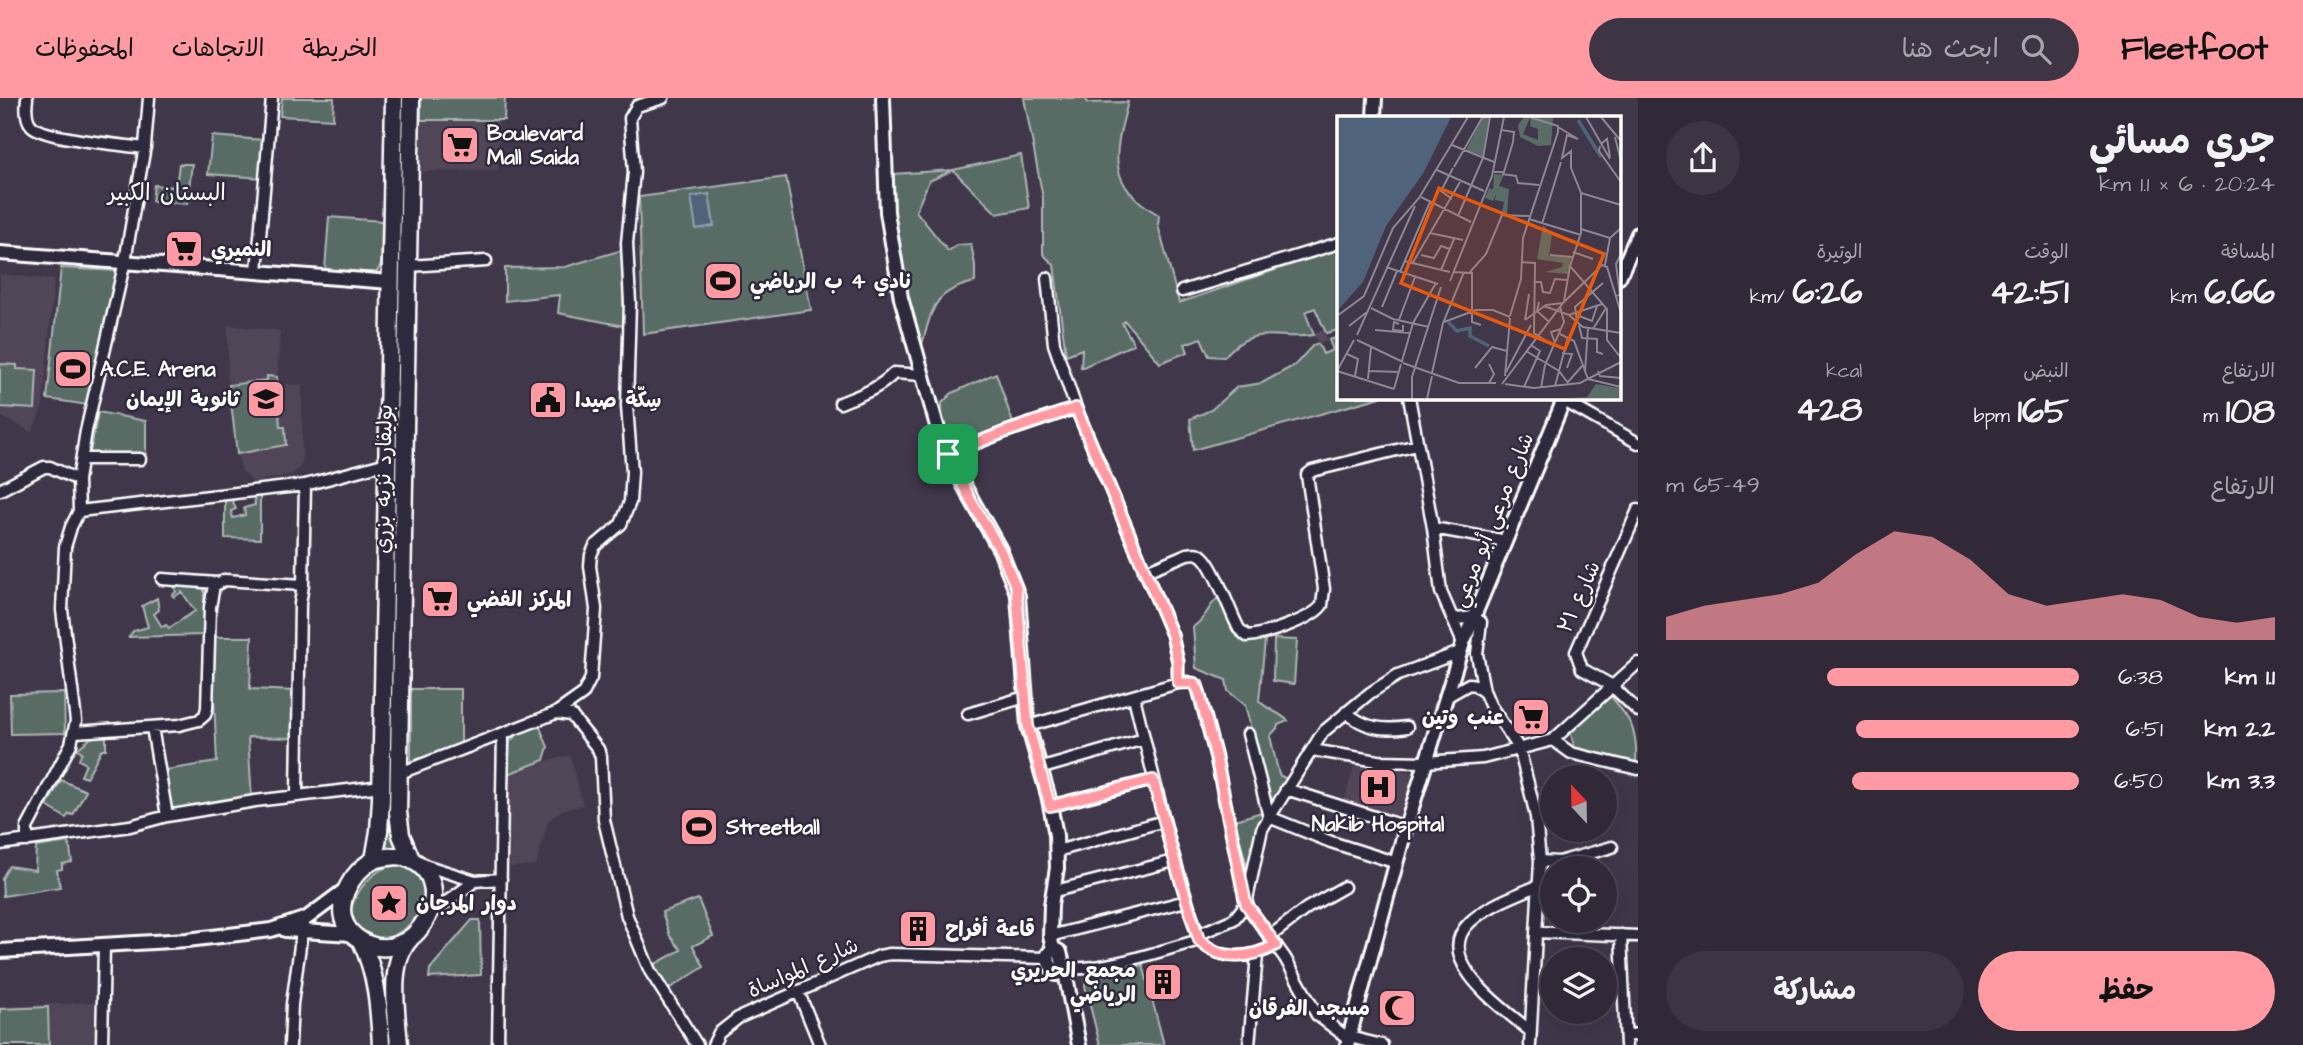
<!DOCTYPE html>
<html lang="ar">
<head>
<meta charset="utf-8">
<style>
  body { margin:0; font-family:"Architects Daughter","Playpen Sans Arabic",sans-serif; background:#3d3543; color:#f1f3f6; direction:rtl; height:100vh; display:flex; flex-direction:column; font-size:26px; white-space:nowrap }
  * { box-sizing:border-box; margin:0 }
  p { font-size:23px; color:#a8a6ae }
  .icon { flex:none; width:38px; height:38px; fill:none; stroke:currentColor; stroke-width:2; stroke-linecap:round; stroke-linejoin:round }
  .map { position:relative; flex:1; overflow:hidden; direction:ltr }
  .side { display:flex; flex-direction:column; background:#312938; width:665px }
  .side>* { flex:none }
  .needle { width:46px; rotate:338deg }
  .fabs { position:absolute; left:1540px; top:667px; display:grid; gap:14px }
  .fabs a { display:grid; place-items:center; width:77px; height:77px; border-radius:50%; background:#312938; box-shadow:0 7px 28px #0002,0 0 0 2px #4c4553; font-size:35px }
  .pin { position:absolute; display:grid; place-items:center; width:60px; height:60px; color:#fff; margin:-30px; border-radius:14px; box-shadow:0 4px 10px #0006 }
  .round { display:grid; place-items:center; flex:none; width:74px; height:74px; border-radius:37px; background:#3d3543 }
  .overview { display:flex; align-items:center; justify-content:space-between; height:119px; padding:0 28px }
  h1 { font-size:38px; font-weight:700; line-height:52px }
  .stats { display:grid; grid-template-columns:repeat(3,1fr); gap:10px; height:119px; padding:7px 28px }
  .stats div { display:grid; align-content:center }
  .stats b { font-size:35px; font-weight:700 }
  .stats small { font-size:19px; font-weight:400 }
  .stats p { font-size:19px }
  .chart { height:196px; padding:14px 28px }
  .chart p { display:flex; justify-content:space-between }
  .chart svg { width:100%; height:126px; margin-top:7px; fill:#ff9aa2; opacity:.7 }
  .action { display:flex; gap:14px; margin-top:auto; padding:14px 28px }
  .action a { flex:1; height:80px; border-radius:42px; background:#ff9aa2; color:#111; font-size:28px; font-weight:700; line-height:80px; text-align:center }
  .action a+a { background:#3d3543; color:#f1f3f6 }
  ul { padding:0 28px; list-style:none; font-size:23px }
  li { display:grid; grid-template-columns:112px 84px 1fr; align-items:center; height:52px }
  li i { height:18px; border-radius:9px; background:#ff9aa2 }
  header { display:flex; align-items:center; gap:42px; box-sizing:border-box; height:98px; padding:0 35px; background:#ff9aa2; color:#111 }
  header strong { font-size:33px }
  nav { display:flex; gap:38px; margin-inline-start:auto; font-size:24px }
  .search { width:490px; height:63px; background:#3d3543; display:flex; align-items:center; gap:18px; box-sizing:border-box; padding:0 24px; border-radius:38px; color:#a8a6ae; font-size:26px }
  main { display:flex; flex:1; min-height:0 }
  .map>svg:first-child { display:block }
</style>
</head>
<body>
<header>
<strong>Fleetfoot</strong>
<div class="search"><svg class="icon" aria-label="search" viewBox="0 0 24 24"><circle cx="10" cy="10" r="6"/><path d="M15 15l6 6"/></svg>ابحث هنا</div>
<nav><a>الخريطة</a><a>الاتجاهات</a><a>المحفوظات</a></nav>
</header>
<main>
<section class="side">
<div class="overview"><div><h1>جري مسائي</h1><p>20:24 · 6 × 1.1 km</p></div><a class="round"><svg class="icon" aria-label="share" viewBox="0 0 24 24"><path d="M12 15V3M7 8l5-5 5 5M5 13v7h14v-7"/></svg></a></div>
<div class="stats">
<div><p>المسافة</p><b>6.66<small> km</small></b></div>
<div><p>الوقت</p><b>42:51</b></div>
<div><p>الوتيرة</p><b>6:26<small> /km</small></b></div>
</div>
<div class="stats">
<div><p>الارتفاع</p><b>108<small> m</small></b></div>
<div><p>النبض</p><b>165<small> bpm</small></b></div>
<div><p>kcal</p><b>428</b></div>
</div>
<div class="chart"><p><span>الارتفاع</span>49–65 m</p>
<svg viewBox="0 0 160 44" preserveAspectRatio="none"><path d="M0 44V36L10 32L20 30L30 28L40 24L50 14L60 6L70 8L80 16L90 28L100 32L110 30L120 28L130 30L140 36L150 38L160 36V44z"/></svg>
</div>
<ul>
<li><b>1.1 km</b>6:38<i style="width:61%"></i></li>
<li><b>2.2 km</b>6:51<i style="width:54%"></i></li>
<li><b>3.3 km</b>6:50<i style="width:55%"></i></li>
</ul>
<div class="action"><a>حفظ</a><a>مشاركة</a></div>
</section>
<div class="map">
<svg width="1638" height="947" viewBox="0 0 1638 947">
  <rect width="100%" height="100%" fill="#41374b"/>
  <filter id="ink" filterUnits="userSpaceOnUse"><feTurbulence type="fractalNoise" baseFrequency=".0143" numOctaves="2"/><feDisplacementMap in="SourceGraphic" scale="14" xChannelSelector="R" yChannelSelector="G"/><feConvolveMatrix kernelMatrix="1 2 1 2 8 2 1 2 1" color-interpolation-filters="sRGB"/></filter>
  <g filter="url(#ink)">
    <path fill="#514458" d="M421 22H499L498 73H421Z
      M0 176 54 182 43 308 32 334 0 318Z
      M228 227 280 233 277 286 302 287V366L292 376 253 385 242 373 237 357 228 280Z
      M570 657 583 707 562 712 548 723 536 767 510 769 508 676 537 665Z
      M1357 659 1412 675 1399 719 1344 703Z
      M94 904 96 947H0V909Z"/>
    <path fill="#596c65" stroke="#acb6b2" stroke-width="2" d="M282 0H334L333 21 280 18Z
      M399 0H407L393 728 395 750 384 752Z
      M421 0H505L504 22H421Z
      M1024 0H1086L1087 5 1128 4C1114 56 1105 86 1159 117L1158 127 1179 205 1339 150V232L1326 235 1315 210 1305 214 1314 237C1278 243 1254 224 1224 259L1209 258 1201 240 1185 246 1188 254 1160 265 1125 223 1122 225 1134 246 1081 270 1082 251 1066 257 1054 167 1043 156V100Z
      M212 38 264 42 261 80 208 76Z
      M1021 57 1029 110 997 116 953 72 929 83 916 113 948 153 958 147 971 146 975 167V184C930 194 933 213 921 249 909 196 888 131 893 76L953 72Z
      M179 66H192L187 106 152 103 154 87 176 89Z
      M786 79 811 212 643 236 639 99Z
      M329 119 382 123 381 166 377 174 358 176 325 171Z
      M622 152 624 228 558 215 560 197 505 203V170L565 169Z
      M61 170 117 173 88 307 47 301Z
      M1339 239V299H1381L1193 352 1190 321 1211 312 1237 289 1262 285 1295 267 1313 247 1318 245 1323 256 1333 252 1329 242Z
      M0 266 17 267V271L37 272 35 311 0 309Z
      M996 275 1014 328 960 347C946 339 941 321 942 305L952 295Z
      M267 278 277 279 280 329H285L286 347 237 356 229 287 267 282Z
      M98 314 146 323V356L90 355Z
      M260 396V441L225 440V400L231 399 236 411 231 413 233 420 245 417 244 410 255 407 254 397Z
      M174 488 204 489V537L129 539 133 533 148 529 142 508 157 500 159 512 154 516 162 529 166 527 169 530 195 513 182 494 174 499 172 497 176 494Z
      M1220 498C1231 526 1231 543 1265 542L1259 603C1268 612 1279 614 1288 623L1278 627V629L1270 638 1279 677 1289 682 1272 707H1270L1245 607 1228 593 1226 582 1196 570 1193 529C1208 519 1207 508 1220 498Z
      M211 539H252L250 591 294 593 293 640 248 639 252 701 171 714 165 672 217 664Z
      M1274 541 1297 542 1294 586 1273 583Z
      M411 591H461V649L411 668Z
      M64 595 65 635 11 636 10 596Z
      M1609 596C1629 620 1638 630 1636 664L1575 652 1570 632Z
      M539 627 548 649 544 662 508 676 510 643 518 636Z
      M96 636 106 638V651H102L86 680 81 678 86 666 79 662 82 654 77 651Z
      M61 682 86 693 73 717 69 716 66 720 47 708Z
      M1262 714 1264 718 1249 776 1235 722Z
      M69 744 72 764 62 766V771L57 772 60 789 3 798 2 780 9 768 35 772 36 749Z
      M395 766C479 781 369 892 351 812 356 791 374 771 395 766Z
      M698 801 713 838 693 848 704 869 669 891 653 867 681 852 670 838 662 814Z
      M472 822H480L481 877 429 880 430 871Z
      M1143 867 1164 947H1100L1085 888 1086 881Z
      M48 909 49 947H0V911Z"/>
    <path fill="#4f637a" stroke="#95a1af" stroke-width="2" d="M709 96 714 128 696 131 691 99Z"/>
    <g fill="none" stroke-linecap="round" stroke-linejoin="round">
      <path stroke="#544b5d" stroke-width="10" stroke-dasharray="10 5" stroke-linecap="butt" d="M1316 241 1327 236"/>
      <defs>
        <path id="minor" d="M27 0C26 8 25 20 31 27 42 41 124 47 145 50
          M409 168 486 163
          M257 173 272 0
          M1047 180 1054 246 1076 310
          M1182 193 1339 145
          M1409 299 1433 430 1441 494 1463 545
          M1564 303 1638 345
          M840 305C860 297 879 291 894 275L922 277
          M949 356 1005 334 1076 310 1172 537 1178 564V585
          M82 361H140
          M0 392 44 369H50L78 382
          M1638 412 1576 554 1582 571 1611 587 1638 613
          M79 413 305 387 387 365
          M1433 430 1506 443
          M1144 474 1187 456C1193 455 1198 454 1203 459 1215 470 1230 514 1239 531L1247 538C1264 537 1313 521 1322 507L1324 491 1307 377 1312 373 1417 347
          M162 481 217 485
          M1451 517 1457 521 1474 519 1481 524 1477 556 1484 593
          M1448 598 1469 586 1475 587 1485 595 1490 607 1519 650 1531 697 1536 719 1540 763 1530 947
          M1134 599 1170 746 1199 842C1221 864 1251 861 1276 847
          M1346 614C1364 630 1383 633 1407 629
          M556 615 583 596 591 580 596 511 590 468 591 457 595 448 621 426 630 404 632 374 627 308 630 205 627 145 634 74 630 20 637 8 663 0
          M968 616 1025 599
          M1028 628 1178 585 1188 584 1197 587 1216 660 1246 806 1285 860 1317 917 1345 938 1382 947
          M152 629 167 718
          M75 634 179 627 199 622 205 617 207 610 210 509 214 488 224 482 303 487
          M1248 636 1269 719 1331 744 1397 765
          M1553 642 1571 655 1638 671
          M1312 652 1378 663 1425 664 1483 660 1553 642 1638 565
          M1039 671 1144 641
          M400 675 556 615 571 617 598 651 601 659 604 722 627 818 650 873 697 947
          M1286 691 1406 729
          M297 697 300 506 303 487 305 387
          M1050 708 1153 682
          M27 743V730L71 646 76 623 62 512 65 449 71 429 79 413 78 382 86 333 125 163 145 48 149 0
          M0 746 130 728 167 718 255 703 382 688
          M1057 753 1164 723
          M1540 763 1559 764 1612 749
          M418 765 475 783 501 781
          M1055 793 1174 763
          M430 816 475 783
          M1536 834 1638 838
          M1197 837 1234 821 1246 806 1262 731 1323 634 1370 595 1398 577 1460 554
          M1621 837 1626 947
          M1050 838 1186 803
          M1269 839 1307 810 1344 789
          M1065 870C1100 874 1164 852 1199 842
          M798 893 820 947
          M1531 934C1505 911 1430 862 1470 824 1488 807 1515 798 1537 788
          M1626 938 1638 936
          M102 947 104 847
          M290 947 292 906 303 826
          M498 947 503 636
          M713 947 719 935 738 920 879 858 890 856 1048 860
          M1249 947 1257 857"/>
        <path id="tertiary" d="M1374 19 1375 0
          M0 155 391 184
          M285 832 352 836
          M0 853 187 842 271 832 307 820 346 791"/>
        <path id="secondary" d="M883 0 887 114 901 200 939 335 963 386 1000 452 1018 498 1028 628 1048 697 1056 737 1057 770 1051 807 1050 838 1053 850
          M1619 179 1638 136
          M1053 850 1060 854 1065 874 1056 876 1049 865 1048 856Z
          M1065 874 1079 947
          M1347 947 1406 729 1463 545 1565 299"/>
        <path id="trunk" d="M398 758C472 772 414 883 356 839 328 818 347 777 372 763 380 759 389 759 398 758Z
          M411 761 401 737 398 714 411 0
          M374 762 379 733 381 701 394 0
          M361 843C377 876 379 910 381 947
          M399 947C397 917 387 865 410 841"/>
      </defs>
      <use href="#minor" stroke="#fff" stroke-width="15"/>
      <use href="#tertiary" stroke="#fff" stroke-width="18"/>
      <use href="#secondary" stroke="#fff" stroke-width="18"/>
      <use href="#trunk" stroke="#fff" stroke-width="21"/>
      <use href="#minor" stroke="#2f2a3d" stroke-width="10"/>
      <use href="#tertiary" stroke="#2f2a3d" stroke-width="12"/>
      <use href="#secondary" stroke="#2f2a3d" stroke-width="12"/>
      <use href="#trunk" stroke="#2f2a3d" stroke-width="16"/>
    </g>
  </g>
  <g fill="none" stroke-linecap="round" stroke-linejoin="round" filter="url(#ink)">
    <defs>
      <path id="route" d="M1076 310 1172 537 1178 564V585H1194L1199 593 1216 660 1246 806 1276 847C1250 861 1221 864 1199 842L1177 771 1153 682 1050 708 1028 628 1016 489 1000 452 970 401 948 356 1005 334Z"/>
    </defs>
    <use href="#route" stroke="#fff" stroke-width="14"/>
    <use href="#route" stroke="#ff9aa2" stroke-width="9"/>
  </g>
  <defs>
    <symbol id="supermarket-square" viewBox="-11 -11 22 22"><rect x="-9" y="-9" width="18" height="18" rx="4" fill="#ff9aa2" stroke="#2f2a3d"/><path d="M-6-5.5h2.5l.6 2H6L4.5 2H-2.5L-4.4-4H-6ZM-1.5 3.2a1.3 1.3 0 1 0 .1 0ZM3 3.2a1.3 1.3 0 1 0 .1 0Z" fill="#111"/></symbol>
    <symbol id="stadium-square" viewBox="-11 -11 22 22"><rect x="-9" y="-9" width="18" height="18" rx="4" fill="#ff9aa2" stroke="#2f2a3d"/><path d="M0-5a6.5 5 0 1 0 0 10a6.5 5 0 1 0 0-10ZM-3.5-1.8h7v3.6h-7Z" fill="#111"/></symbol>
    <symbol id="school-square" viewBox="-11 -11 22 22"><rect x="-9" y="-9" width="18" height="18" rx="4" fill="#ff9aa2" stroke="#2f2a3d"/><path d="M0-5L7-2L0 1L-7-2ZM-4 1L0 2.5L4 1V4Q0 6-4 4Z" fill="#111"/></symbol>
    <symbol id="civic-square" viewBox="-11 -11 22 22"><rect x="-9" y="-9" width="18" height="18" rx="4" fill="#ff9aa2" stroke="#2f2a3d"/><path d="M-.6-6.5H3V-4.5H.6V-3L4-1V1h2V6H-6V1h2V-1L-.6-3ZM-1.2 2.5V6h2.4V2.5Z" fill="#111"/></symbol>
    <symbol id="hospital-square" viewBox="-11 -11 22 22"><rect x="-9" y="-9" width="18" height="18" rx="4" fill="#ff9aa2" stroke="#2f2a3d"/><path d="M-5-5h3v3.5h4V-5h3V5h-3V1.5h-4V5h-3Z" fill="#111"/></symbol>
    <symbol id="sight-square" viewBox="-11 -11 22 22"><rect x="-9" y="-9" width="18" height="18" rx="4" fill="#ff9aa2" stroke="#2f2a3d"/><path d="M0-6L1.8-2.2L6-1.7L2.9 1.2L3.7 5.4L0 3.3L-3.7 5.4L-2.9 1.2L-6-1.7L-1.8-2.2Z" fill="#111"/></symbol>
    <symbol id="building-square" viewBox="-11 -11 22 22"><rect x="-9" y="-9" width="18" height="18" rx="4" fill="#ff9aa2" stroke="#2f2a3d"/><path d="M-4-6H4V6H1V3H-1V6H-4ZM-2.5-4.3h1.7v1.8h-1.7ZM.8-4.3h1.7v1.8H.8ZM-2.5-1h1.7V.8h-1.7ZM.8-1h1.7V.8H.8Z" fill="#111"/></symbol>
    <symbol id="mosque-square" viewBox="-11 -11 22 22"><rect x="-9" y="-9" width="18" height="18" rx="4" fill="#ff9aa2" stroke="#2f2a3d"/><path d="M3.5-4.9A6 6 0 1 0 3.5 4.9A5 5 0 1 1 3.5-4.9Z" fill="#111"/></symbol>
  </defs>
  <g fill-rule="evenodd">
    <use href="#supermarket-square" x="438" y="25" width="44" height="44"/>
    <use href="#supermarket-square" x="162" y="129" width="44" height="44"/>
    <use href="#stadium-square" x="701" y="161" width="44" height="44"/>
    <use href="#stadium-square" x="51" y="249" width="44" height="44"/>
    <use href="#school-square" x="244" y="279" width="44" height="44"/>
    <use href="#civic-square" x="526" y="280" width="44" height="44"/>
    <use href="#supermarket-square" x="418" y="479" width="44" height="44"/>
    <use href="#supermarket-square" x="1509" y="597" width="44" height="44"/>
    <use href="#hospital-square" x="1356" y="667" width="44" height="44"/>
    <use href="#stadium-square" x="677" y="707" width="44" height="44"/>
    <use href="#sight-square" x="367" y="783" width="44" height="44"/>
    <use href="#building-square" x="896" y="809" width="44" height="44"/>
    <use href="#building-square" x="1141" y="862" width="44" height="44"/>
    <use href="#mosque-square" x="1375" y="888" width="44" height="44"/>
  </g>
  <g text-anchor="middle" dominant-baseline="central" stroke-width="5" stroke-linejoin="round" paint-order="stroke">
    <g font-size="21" font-weight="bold" fill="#fff" stroke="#2f2a3d" text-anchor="start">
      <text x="487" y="35">Boulevard<tspan x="487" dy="24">Mall Saida</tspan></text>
      <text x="211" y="151">النميري</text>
      <text x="750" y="183">نادي 4 ب الرياضي</text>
      <text x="100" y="271">A.C.E. Arena</text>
      <text x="239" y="301" text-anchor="end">ثانوية الإيمان</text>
      <text x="575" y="302">سِكّة صيدا</text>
      <text x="467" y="501">المركز الفضي</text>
      <text x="1504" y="619" text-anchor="end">عنب وتين</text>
      <text x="1378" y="726" text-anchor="middle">Nakib Hospital</text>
      <text x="726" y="729">Streetball</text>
      <text x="416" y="805">دوار المرجان</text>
      <text x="945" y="831">قاعة أفراح</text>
      <text x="1136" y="872" text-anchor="end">مجمع الحريري<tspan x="1136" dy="24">الرياضي</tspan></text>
      <text x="1370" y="910" text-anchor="end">مسجد الفرقان</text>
    </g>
    <g font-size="21" fill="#fff" stroke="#2f2a3d">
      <text transform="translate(384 381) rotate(-89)">بوليفارد نزيه بزري</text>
      <text transform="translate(1493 422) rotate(-68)">شارع مرعي أبو مرعي</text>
      <text transform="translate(1579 499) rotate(-66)">شارع ٣١</text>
      <text transform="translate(803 870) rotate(-24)">شارع المواساة</text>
    </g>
    <g font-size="23" fill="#fff" stroke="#2f2a3d">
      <text x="167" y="95">البستان الكبير</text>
    </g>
  </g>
  <g transform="translate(1337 18)">
    <rect width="284" height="284" fill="#41374b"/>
    <path d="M187 1 193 2 186 18 201 24V13L193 10 194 1H216L214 29 201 30 183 21 181 9ZM152 2 146 40 129 34 145 3ZM157 58 167 59 162 70 172 73 170 98 165 96 167 86 158 84 159 79 156 85 148 82 152 72 156 73ZM206 109 215 118 212 140 234 141 231 158 208 156 225 151 226 147 200 143ZM259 268 283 272V283L233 282 250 281Z" fill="#596c65"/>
    <path d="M0 1H114L87 56 49 110 26 166 0 195Z" fill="#4f637a"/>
    <path fill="none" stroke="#4f637a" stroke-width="3.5" d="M241 4 264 41M111 206 120 215 133 212V220L152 230"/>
    <path fill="none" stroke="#8d8793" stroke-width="2" d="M249 1 273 43M264 1 284 25M221 11 241 23 230 19 225 42 234 35V52L244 77V117L233 150 270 193V224L284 242M278 21 284 45M264 28 270 23 273 41M115 29 157 46M263 30 262 35 284 66M117 51 145 2 153 1M100 54 147 75M157 56H167L176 26 177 16 165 14M165 58 179 60 181 67 202 69M244 77 284 89M84 81 134 106M115 83 104 75 116 52M121 100 146 42 153 1M192 103 244 119M205 108 224 46M244 113 273 122M93 117 126 124M236 136 256 143M84 139 97 142 104 130 113 133M213 139 235 141M67 145 113 156M184 146 198 147 197 217 217 230M75 148 123 66M268 149 273 122 284 112M49 151 101 168M104 154 117 123M63 156 93 86M116 156 135 157V206L144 209M133 156 149 138 165 99 192 100M113 165 155 60 167 1M198 166H204L206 176 213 177 218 163 230 164M279 180 283 179 279 148 284 138M227 185 233 150M202 186 200 195 211 205M207 190 232 199 265 188M45 191 60 155M34 192 56 203 92 211M232 199 246 211 284 217M0 200 27 180 56 112 82 82 131 1M173 200 184 163 186 122 221 16V10L192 1M242 200 255 205 260 190M62 204 78 161M188 204 209 189 226 187M188 204 192 178M107 206 139 194H156L173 201M240 206 238 191 266 167M62 208 57 206 56 214 66 215V209M242 209 245 222 260 223V236L266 238M12 210 30 196M256 213 269 192M38 214 73 217M223 218 237 225 251 263M20 219 78 90M20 224 66 246M218 227 214 216 224 213M189 235 222 255 231 267M225 237 235 238 230 252M10 238 21 243 18 260M65 245 76 207 99 167M66 247 122 267H159M152 248 157 258 152 267M138 252 155 231 170 235M0 255 57 273M0 255 17 224M32 255 62 256M261 255 263 260 284 262M169 256 194 209M248 256 251 212M95 257 106 207 127 156M168 260 173 202M31 263 34 231M251 263 284 271M231 266 245 250M165 268 226 187 265 149 270 151 284 197M168 268 197 272 243 267 284 246M218 270 231 221M187 271 203 235 194 229M204 272 208 249 227 206 223 190M57 273 64 248M75 283V261L104 171M90 283 95 260"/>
    <path fill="#e8590c" fill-opacity="0.15" stroke="#e8590c" stroke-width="3.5" d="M102 72 267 138 228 233 64 167Z"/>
    <rect width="284" height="284" fill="none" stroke="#fff" stroke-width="3.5"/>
  </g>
</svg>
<div class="fabs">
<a><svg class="needle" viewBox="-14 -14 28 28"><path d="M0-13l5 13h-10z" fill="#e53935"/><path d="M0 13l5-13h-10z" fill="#a8a6ae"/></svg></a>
<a><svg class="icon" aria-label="locate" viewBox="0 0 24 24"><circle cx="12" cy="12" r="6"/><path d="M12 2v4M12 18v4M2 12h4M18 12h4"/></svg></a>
<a><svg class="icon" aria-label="layers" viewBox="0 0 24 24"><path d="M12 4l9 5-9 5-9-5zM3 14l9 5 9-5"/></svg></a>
</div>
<div class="pin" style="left:948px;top:356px;background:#1e9e55"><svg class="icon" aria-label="arrive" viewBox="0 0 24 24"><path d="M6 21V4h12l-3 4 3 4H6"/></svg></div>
</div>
</main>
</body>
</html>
